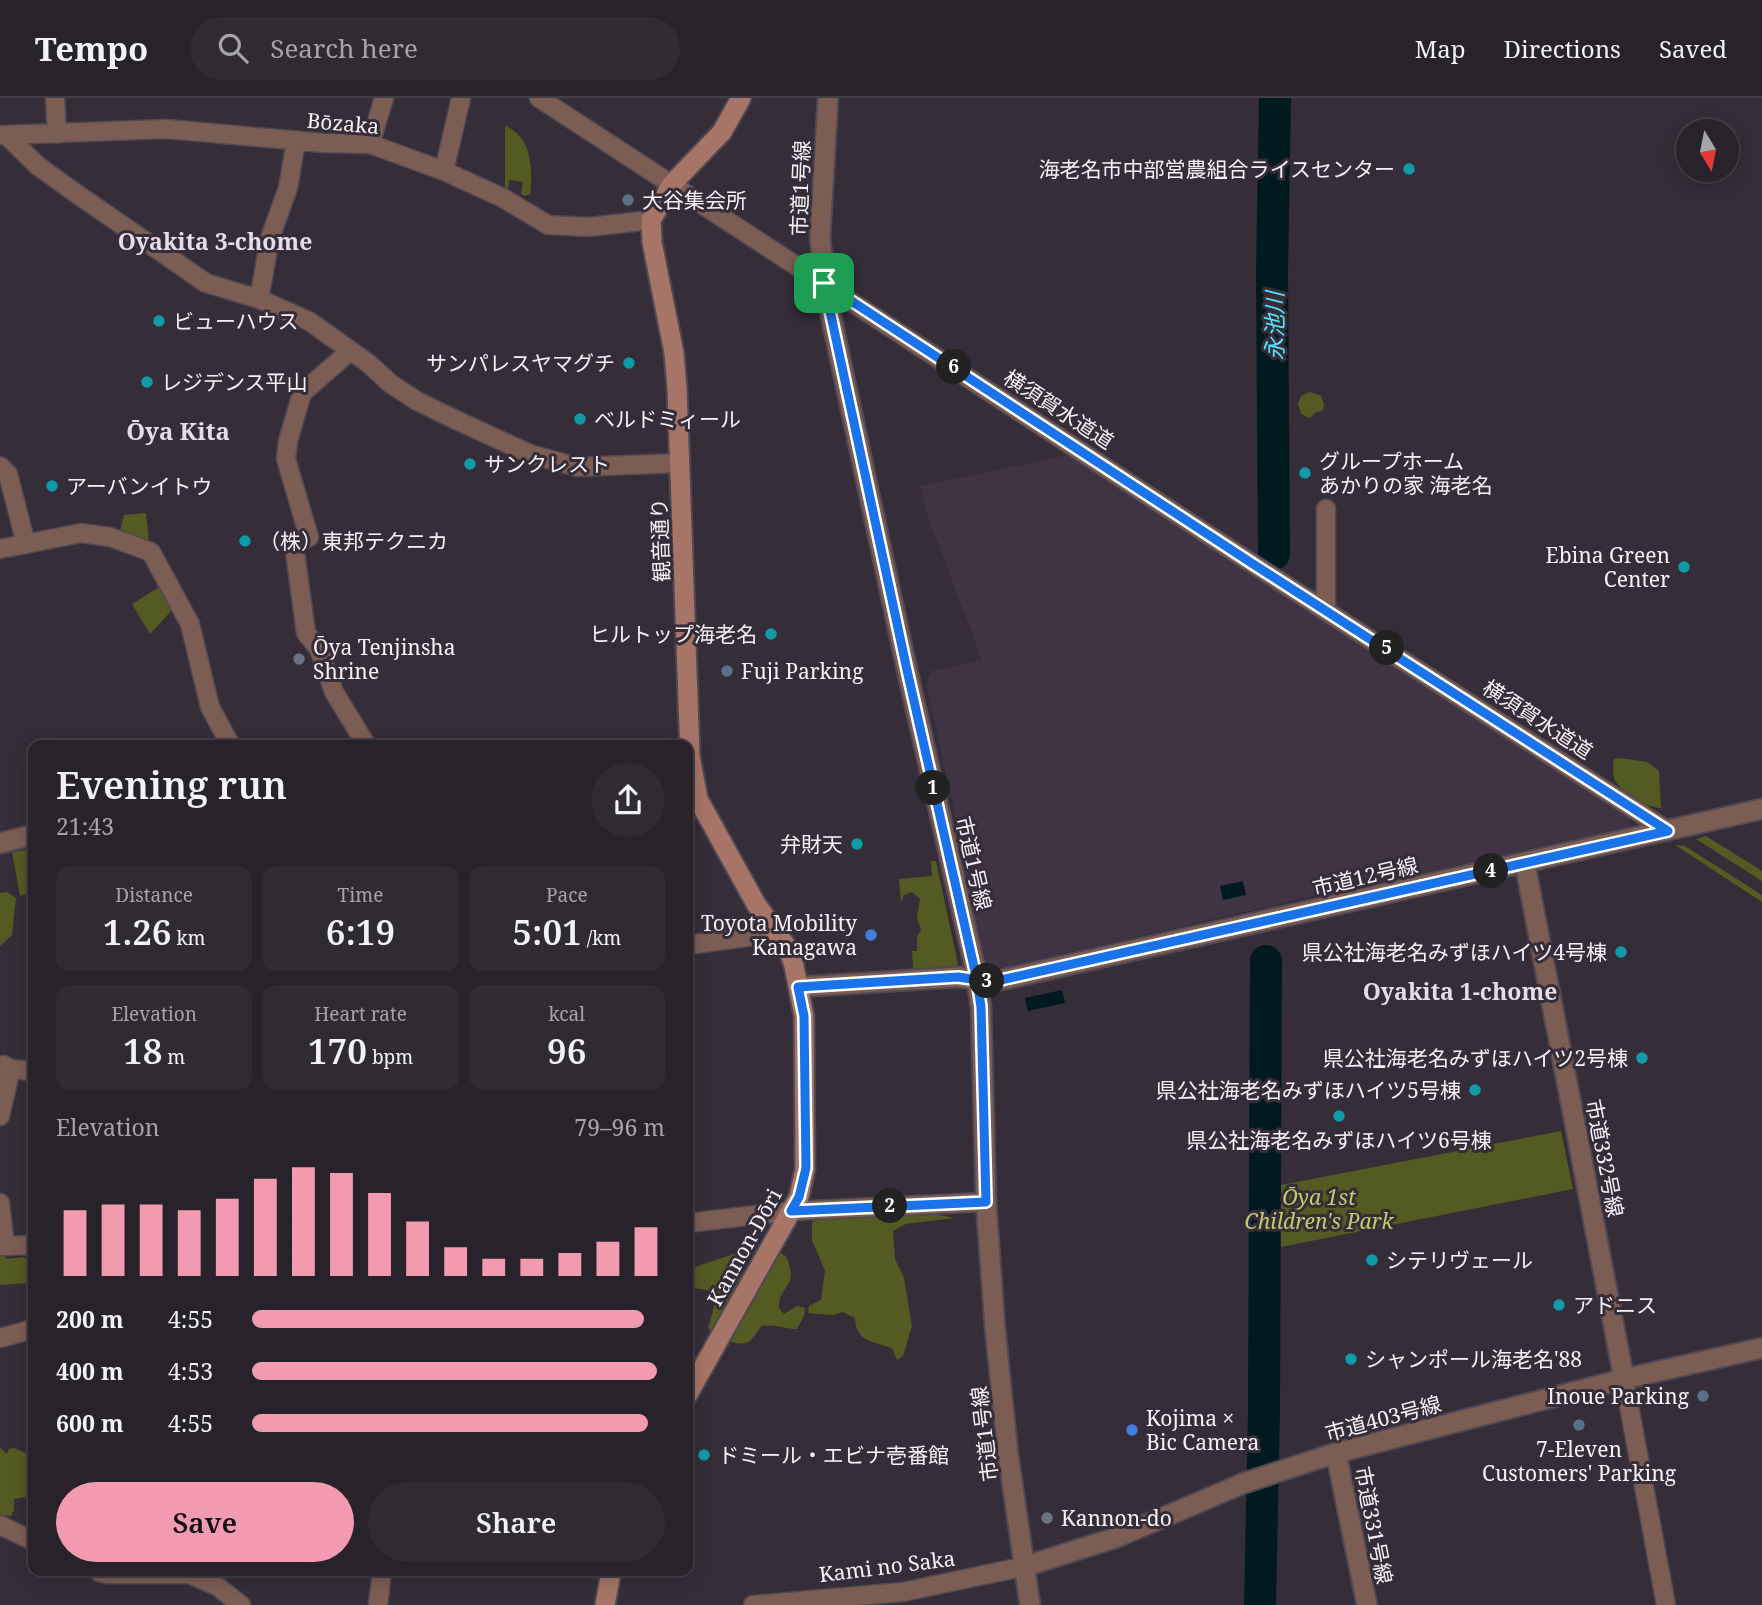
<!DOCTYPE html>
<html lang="en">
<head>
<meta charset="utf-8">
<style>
  body { margin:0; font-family:"Noto Serif","Noto Sans JP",serif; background:#302a32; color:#f1f3f6; height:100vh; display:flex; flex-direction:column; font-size:26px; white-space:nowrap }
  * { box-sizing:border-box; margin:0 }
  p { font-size:23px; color:#a5a4a8 }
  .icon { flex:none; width:38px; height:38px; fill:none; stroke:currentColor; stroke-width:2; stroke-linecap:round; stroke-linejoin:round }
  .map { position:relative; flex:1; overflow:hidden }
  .side { position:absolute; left:28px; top:642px; width:665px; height:836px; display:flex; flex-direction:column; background:#28222a; border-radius:14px; box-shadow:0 4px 18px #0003,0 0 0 2px #443f47 }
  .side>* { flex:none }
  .needle { width:46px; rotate:170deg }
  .fabs { position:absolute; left:1676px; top:21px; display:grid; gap:14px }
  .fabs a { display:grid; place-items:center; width:63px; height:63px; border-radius:50%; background:#28222a; box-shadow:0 4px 18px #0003,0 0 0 2px #443f47; font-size:35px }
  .pin { position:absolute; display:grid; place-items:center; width:60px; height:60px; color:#fff; margin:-30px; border-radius:14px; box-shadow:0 4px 10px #0006 }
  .km { position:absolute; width:35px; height:35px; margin:-18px; border-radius:50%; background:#222; color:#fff; font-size:19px; line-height:35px; text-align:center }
  .round { display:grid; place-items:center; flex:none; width:74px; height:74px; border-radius:37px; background:#302a32 }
  .head { display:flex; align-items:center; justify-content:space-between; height:119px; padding:0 28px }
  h1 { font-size:38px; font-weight:600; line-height:52px }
  .stats { display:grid; grid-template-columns:repeat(3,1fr); gap:10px; height:119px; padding:7px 28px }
  .stats div { display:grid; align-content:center; border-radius:14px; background:#302a32; text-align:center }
  .stats b { font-size:35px; font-weight:600 }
  .stats small { font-size:19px; font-weight:400 }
  .stats p { font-size:19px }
  .chart { height:196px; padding:14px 28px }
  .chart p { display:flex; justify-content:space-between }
  .chart svg { width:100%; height:126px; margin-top:7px; stroke:#f29aaf; stroke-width:6 }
  .primary-button { display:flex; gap:14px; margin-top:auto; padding:14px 28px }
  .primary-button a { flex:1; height:80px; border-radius:42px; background:#f29aaf; color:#111; font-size:28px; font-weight:600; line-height:80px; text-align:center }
  .primary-button a+a { background:#302a32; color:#f1f3f6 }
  ul { padding:0 28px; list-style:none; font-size:23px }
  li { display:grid; grid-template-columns:112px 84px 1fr; align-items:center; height:52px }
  li i { height:18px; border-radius:9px; background:#f29aaf }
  header { display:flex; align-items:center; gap:42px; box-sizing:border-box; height:98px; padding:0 35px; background:#28222a; border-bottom:2px solid #443f47 }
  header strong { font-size:33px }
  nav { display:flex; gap:38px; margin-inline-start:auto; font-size:24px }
  .search { width:490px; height:63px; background:#302a32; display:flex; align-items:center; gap:18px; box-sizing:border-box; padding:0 24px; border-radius:38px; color:#a5a4a8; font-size:26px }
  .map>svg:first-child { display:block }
</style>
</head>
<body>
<header>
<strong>Tempo</strong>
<div class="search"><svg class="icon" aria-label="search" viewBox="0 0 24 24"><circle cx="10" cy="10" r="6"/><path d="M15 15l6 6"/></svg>Search here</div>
<nav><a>Map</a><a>Directions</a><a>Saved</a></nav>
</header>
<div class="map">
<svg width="1762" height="1507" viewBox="0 0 1762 1507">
  <rect width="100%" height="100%" fill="#352d38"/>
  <path fill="#3f3344" d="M1068 357 1289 501 1628 715 1631 730 1328 795 996 871 982 861 957 726 926 586 932 573 982 562 927 417 920 388Z"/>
  <path fill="#545b22" d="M505 28C532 38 533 71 530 96L525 98 521 96 523 84 509 82 508 92H505Z
    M1310 294 1321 298 1324 306 1323 313 1316 314 1310 320 1301 316 1298 306 1301 298Z
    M146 415 149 444 123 439 120 433 124 417Z
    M161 488 173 511 150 536 132 506Z
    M1621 660 1647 664 1659 673 1661 710C1648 710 1623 695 1616 684 1612 678 1613 669 1614 661Z
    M1706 738 1762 773V783L1696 741Z
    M1675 747 1685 748 1762 797V804Z
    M33 751V794L20 798 12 754Z
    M931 763H936L958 866 956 869 913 871 912 853H917V839L921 832 917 820 920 801 912 794 904 797 901 804 899 781 932 778Z
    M7 794 16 800 12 837 0 848V795Z
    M1561 1033 1573 1091 1281 1149 1276 1088Z
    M925 1114 954 1120 906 1126 893 1133 895 1161 904 1180 912 1228 903 1258 897 1262 892 1250C872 1243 856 1244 855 1220L843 1214 832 1217 808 1215 809 1208 821 1202 825 1173 812 1142V1124C836 1112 870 1119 897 1118 907 1118 916 1116 925 1114Z
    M777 1153 786 1158C800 1191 779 1185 779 1210L784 1216 797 1208 805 1210 804 1218 797 1231C784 1231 775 1226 762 1228 758 1232 755 1238 751 1242 740 1252 717 1239 708 1230L717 1198 707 1192 688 1189 689 1171 734 1156 740 1158 743 1179Z
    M0 1157H5L6 1161 24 1159 28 1162 30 1185 0 1187Z
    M0 1350 7 1356 9 1351 14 1350 33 1358V1392L25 1399 14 1401V1412L11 1418 0 1417Z"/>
  <path fill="#001a20" d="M1243 783 1246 797 1223 802 1220 788Z
    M1062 892 1065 905 1028 913 1025 900Z"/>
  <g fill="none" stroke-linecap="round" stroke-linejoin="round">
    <path stroke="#001a20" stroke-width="32" d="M1274 456 1272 175 1275 0
      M1260 1507 1264 1312 1266 863"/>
    <defs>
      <path id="minor" d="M55 0 57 36
        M539 0 1253 466 1668 733
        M2 37 167 31 324 45 370 46 444 73 503 100 548 127 589 129 651 122
        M6 37 38 68 77 96 206 185 259 201 309 223 368 265 391 286 417 303 454 321 530 356 577 369 680 365
        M370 46 384 0
        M444 73 461 0
        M259 201 270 140 288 90 296 43
        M350 253 302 295 288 343 286 361 309 439 294 447 306 535 319 551 334 594 367 648
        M0 368 8 376 26 446
        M0 451 81 435 110 439 151 454 190 526 210 609 231 648
        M1326 511V411
        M688 847 776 835
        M3 967 11 971 33 973
        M0 1018 11 971
        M0 1105 5 1148
        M688 1125 791 1113 986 1104
        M0 1148 33 1147
        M0 1240 33 1231
        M1624 1281 1666 1507
        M0 1427 33 1443
        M99 1474 107 1476H189L217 1488 241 1507
        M378 1507 382 1474
        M753 1507 903 1494 1026 1468"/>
      <path id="tertiary" d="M828 0 820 139 826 195 907 572 974 866 981 909 986 1104 995 1230 1008 1356 1030 1507
        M0 745 33 737
        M1525 766 1624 1281
        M798 889 959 879 992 884 1762 711
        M1336 1355 1367 1507
        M1026 1468 1115 1440 1244 1385 1336 1355 1624 1281 1762 1250"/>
      <path id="secondary" d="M688 1296 799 1099 805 1071 804 918 794 868 789 852 756 806 698 701 690 658 677 290 674 255 652 144 651 122 672 86 722 34 741 0
        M605 1507 611 1474"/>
    </defs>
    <use href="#minor" stroke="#504853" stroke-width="21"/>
    <use href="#tertiary" stroke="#504853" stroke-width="23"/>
    <use href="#secondary" stroke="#504853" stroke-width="23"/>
    <use href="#minor" stroke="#7c5d54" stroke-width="18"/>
    <use href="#tertiary" stroke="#7c5d54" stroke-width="19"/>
    <use href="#secondary" stroke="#a67567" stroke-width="19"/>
  </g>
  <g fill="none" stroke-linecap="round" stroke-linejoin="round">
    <defs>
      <path id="route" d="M824 185 907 572 977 882 981 909 986 1104 791 1113 799 1099 806 1070 804 918 798 889 958 879 992 884 1668 733 1253 466 824 185"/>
    </defs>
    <use href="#route" stroke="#fff" stroke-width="14"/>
    <use href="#route" stroke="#1a73e8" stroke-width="9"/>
  </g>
  <g fill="#0f9aa8" stroke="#352d38" stroke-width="2.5">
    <circle cx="1409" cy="71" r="7"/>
    <circle cx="159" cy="223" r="7"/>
    <circle cx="629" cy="265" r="7"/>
    <circle cx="147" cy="284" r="7"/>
    <circle cx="580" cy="321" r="7"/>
    <circle cx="470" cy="366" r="7"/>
    <circle cx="1305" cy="375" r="7"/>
    <circle cx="52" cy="388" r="7"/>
    <circle cx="245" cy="443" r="7"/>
    <circle cx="1684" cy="469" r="7"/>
    <circle cx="771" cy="536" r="7"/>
    <circle cx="857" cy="746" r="7"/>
    <circle cx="1621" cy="854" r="7"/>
    <circle cx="1642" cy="960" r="7"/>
    <circle cx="1475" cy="992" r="7"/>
    <circle cx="1339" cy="1018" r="7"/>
    <circle cx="1372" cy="1162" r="7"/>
    <circle cx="1559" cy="1207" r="7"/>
    <circle cx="1351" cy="1261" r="7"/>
    <circle cx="704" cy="1357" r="7"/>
  </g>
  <g fill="#5c6f8a" stroke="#352d38" stroke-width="2.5">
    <circle cx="628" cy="102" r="7"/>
    <circle cx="727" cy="573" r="7"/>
    <circle cx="1703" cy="1298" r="7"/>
    <circle cx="1579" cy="1327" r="7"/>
  </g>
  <g fill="#6b7280" stroke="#352d38" stroke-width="2.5">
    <circle cx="299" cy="561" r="7"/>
    <circle cx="1047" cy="1420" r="7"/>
  </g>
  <g fill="#3f7fe0" stroke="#352d38" stroke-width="2.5">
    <circle cx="871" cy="837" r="7"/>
    <circle cx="1132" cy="1332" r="7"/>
  </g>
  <g text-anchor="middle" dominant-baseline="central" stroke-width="6" stroke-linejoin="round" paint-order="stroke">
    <g font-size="21" fill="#f6f1f8" stroke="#352d38">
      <text transform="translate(343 25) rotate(5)">Bōzaka</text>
      <text transform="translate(800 90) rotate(-88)">市道1号線</text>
      <text transform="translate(1059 311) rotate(33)">横須賀水道道</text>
      <text transform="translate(660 442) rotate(-92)">観音通り</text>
      <text transform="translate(1538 621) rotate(33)">横須賀水道道</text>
      <text transform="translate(974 765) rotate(77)">市道1号線</text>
      <text transform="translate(1365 778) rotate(-13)">市道12号線</text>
      <text transform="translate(1605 1060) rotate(79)">市道332号線</text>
      <text transform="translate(744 1149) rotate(-61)">Kannon-Dōri</text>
      <text transform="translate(1383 1320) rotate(-15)">市道403号線</text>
      <text transform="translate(984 1336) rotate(-97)">市道1号線</text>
      <text transform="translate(1374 1427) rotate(79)">市道331号線</text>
      <text transform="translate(887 1468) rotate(-7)">Kami no Saka</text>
    </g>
    <g font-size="21" fill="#f6f1f8" stroke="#352d38" text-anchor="start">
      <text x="1395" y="71" text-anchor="end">海老名市中部営農組合ライスセンター</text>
      <text x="642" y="102">大谷集会所</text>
      <text x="173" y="223">ビューハウス</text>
      <text x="615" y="265" text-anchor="end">サンパレスヤマグチ</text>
      <text x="161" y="284">レジデンス平山</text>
      <text x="594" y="321">ベルドミィール</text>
      <text x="1319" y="363">グループホーム<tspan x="1319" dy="24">あかりの家 海老名</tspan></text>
      <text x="484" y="366">サンクレスト</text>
      <text x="66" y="388">アーバンイトウ</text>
      <text x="259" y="443">（株）東邦テクニカ</text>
      <text x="1670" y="457" text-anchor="end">Ebina Green<tspan x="1670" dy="24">Center</tspan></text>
      <text x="757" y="536" text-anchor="end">ヒルトップ海老名</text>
      <text x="313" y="549">Ōya Tenjinsha<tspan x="313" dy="24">Shrine</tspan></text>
      <text x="741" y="573">Fuji Parking</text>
      <text x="843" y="746" text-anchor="end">弁財天</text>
      <text x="857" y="825" text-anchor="end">Toyota Mobility<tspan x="857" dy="24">Kanagawa</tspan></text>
      <text x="1607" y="854" text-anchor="end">県公社海老名みずほハイツ4号棟</text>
      <text x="1628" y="960" text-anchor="end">県公社海老名みずほハイツ2号棟</text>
      <text x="1461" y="992" text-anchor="end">県公社海老名みずほハイツ5号棟</text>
      <text x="1339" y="1042" text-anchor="middle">県公社海老名みずほハイツ6号棟</text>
      <text x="1386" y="1162">シテリヴェール</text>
      <text x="1573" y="1207">アドニス</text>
      <text x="1365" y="1261">シャンポール海老名'88</text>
      <text x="1689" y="1298" text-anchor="end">Inoue Parking</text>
      <text x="1146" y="1320">Kojima ×<tspan x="1146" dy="24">Bic Camera</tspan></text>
      <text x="1579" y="1351" text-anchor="middle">7-Eleven<tspan x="1579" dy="24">Customers' Parking</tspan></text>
      <text x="718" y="1357">ドミール・エビナ壱番館</text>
      <text x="1061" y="1420">Kannon-do</text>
    </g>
    <g font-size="21" font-style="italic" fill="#c0cf6a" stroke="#352d38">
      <text x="1319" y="1099">Ōya 1st<tspan x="1319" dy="24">Children's Park</tspan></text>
    </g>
    <g font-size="23" font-weight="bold" fill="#e7dceb" stroke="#352d38">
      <text x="215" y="143">Oyakita 3-chome</text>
      <text x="1460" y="893">Oyakita 1-chome</text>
    </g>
    <g font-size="23" font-style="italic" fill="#51e4ff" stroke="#352d38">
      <text transform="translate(1274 228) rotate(-90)">永池川</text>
    </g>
    <g font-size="24" font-weight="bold" fill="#e7dceb" stroke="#352d38">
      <text x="178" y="332">Ōya Kita</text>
    </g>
  </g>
</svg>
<div class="fabs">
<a><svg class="needle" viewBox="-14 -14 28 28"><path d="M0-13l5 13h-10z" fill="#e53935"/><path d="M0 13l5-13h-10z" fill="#a5a4a8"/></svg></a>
</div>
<div class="pin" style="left:824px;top:185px;background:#1e9e55"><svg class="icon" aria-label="arrive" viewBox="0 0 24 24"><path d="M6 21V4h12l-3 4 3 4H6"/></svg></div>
<b class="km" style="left:933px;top:690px">1</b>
<b class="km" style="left:890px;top:1108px">2</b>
<b class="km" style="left:987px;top:883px">3</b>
<b class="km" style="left:1491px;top:773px">4</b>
<b class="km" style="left:1387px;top:550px">5</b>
<b class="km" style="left:954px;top:269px">6</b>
<section class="side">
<div class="head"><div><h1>Evening run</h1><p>21:43</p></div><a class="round"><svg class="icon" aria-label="share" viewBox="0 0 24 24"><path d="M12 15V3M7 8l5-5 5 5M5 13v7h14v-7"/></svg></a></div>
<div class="stats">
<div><p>Distance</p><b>1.26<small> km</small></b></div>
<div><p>Time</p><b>6:19</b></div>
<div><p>Pace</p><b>5:01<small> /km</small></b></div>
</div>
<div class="stats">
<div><p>Elevation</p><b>18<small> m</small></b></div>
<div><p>Heart rate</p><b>170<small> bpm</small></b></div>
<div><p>kcal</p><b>96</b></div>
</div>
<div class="chart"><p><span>Elevation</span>79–96 m</p>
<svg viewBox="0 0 160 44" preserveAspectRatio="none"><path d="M5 44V21M15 44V19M25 44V19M35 44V21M45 44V17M55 44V10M65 44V6M75 44V8M85 44V15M95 44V25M105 44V34M115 44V38M125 44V38M135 44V36M145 44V32M155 44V27"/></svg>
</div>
<ul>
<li><b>200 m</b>4:55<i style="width:95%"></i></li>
<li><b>400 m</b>4:53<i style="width:98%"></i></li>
<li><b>600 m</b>4:55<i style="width:96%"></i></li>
</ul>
<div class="primary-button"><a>Save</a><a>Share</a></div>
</section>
</div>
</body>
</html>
